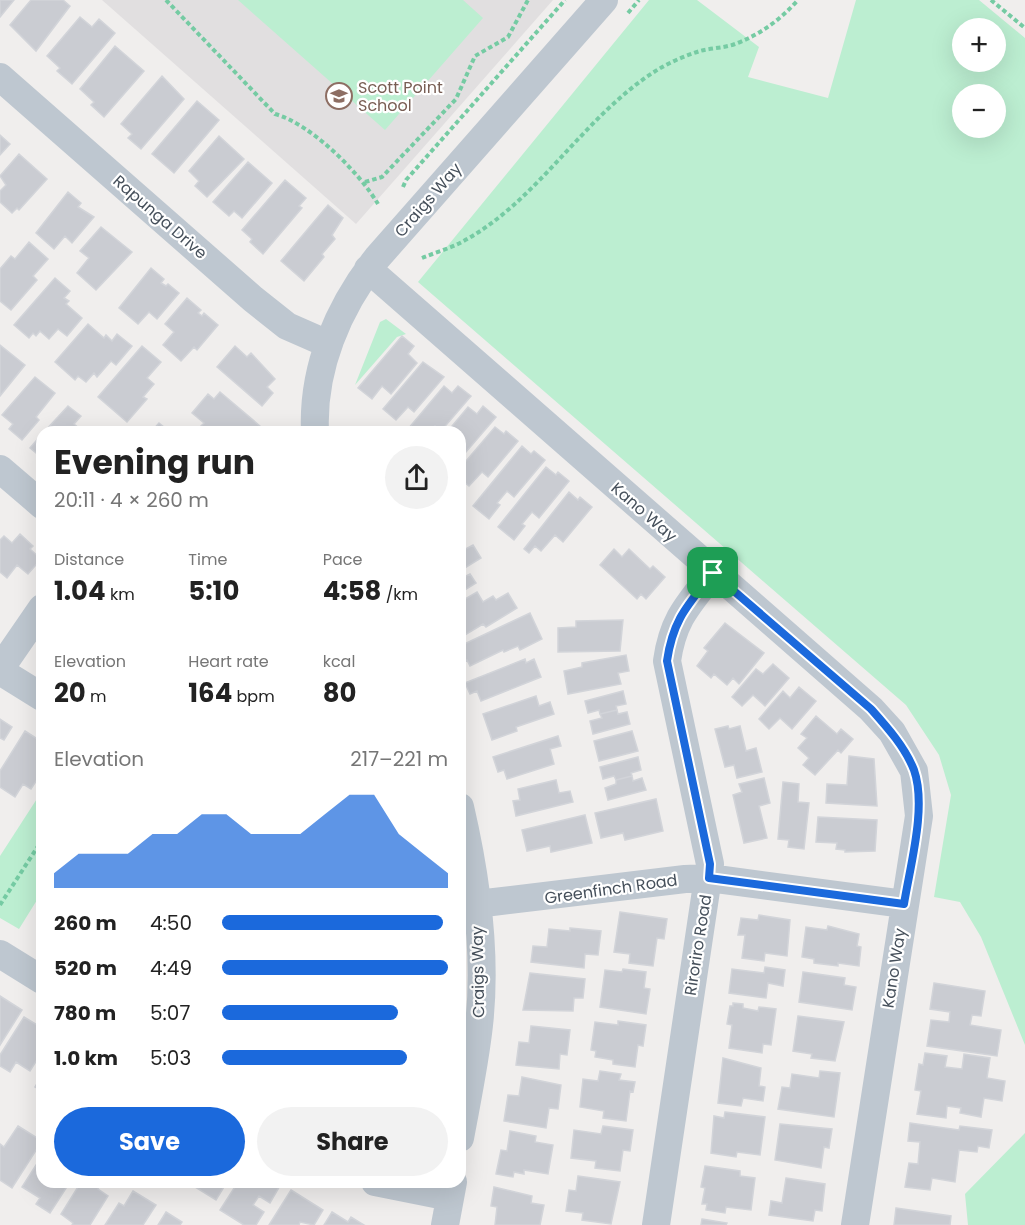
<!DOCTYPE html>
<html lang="en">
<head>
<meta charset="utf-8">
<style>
  body { margin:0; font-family:Poppins,sans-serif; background:#f2f2f2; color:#222; height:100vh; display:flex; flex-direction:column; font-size:22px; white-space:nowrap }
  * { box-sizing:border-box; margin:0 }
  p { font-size:20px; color:#767676 }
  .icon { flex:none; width:33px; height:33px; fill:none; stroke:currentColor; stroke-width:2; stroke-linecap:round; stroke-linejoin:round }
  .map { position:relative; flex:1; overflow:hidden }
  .details { position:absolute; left:36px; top:426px; width:430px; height:762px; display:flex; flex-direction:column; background:#fff; border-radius:18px; box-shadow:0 6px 24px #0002 }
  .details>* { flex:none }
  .buttons { position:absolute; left:952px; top:18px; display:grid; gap:12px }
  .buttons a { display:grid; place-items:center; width:54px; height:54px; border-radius:50%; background:#fff; box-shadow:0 6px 24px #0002; font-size:30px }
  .pin { position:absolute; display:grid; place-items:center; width:51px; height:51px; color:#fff; margin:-26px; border-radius:12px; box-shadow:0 3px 9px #0006 }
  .round { display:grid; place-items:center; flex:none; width:63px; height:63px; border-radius:32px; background:#f2f2f2 }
  .headline { display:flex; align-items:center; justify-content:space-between; height:102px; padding:0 18px }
  h1 { font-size:33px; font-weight:700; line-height:45px }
  .figures { display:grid; grid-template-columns:repeat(3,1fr); gap:9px; height:102px; padding:6px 18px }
  .figures div { display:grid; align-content:center }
  .figures b { font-size:26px; font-weight:700 }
  .figures small { font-size:16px; font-weight:400 }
  .figures p { font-size:16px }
  .chart { height:168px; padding:12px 18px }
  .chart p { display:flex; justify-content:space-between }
  .chart svg { width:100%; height:108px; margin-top:6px; fill:#1b69dc; opacity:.7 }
  .cta { display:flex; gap:12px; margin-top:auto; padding:12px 18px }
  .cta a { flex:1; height:69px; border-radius:36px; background:#1b69dc; color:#fff; font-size:24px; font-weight:700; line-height:69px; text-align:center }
  .cta a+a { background:#f2f2f2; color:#222 }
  ul { padding:0 18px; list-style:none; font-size:20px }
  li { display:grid; grid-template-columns:96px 72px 1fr; align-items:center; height:45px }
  li i { height:15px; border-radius:8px; background:#1b69dc }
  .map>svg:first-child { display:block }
</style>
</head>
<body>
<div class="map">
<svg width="1025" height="1225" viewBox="0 0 1025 1225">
  <rect width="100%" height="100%" fill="#f0eeed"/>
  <path fill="#e1dfe0" d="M102 0H553L356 224Z"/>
  <path fill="#bceed1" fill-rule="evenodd" d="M238 0H463L483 18 385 130Z
    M649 0H697L759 47 748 77 828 98 856 0H979L1025 38V1045L981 937 960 902 934 897 951 795 939 755 906 705 418 282ZM963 28H996V62H963ZM963 94H996V128H963Z
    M386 319 406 334 397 337 355 385 380 322Z
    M42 791V892L19 929 0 918V856Z
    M1025 1133V1225H968L965 1194Z"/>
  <path fill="#caccd2" stroke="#d2d4d9" stroke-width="1.5" d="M0 0H14L0 17Z
    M31 0H63L70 6 36 51 10 25Z
    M80 17 92 27 99 19 115 33 72 84 57 71 60 68 47 56Z
    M115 46 144 71 104 117 91 105 94 102 80 89Z
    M162 76 184 99 141 149 128 138 132 134 121 124Z
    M197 101 219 120 174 173 152 154Z
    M0 135 10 144 0 155Z
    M219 136 244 159 207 197 195 186 199 181 189 171Z
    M19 154 47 179 19 210 17 208 12 213 0 202V191L6 185 0 176Z
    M248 162 272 183 242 218 234 211 229 216 213 202Z
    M285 180 306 198 299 206 302 208 263 254 250 242 252 239 242 230Z
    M68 192 81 203 78 207 94 217 72 243 65 236 54 249 36 233Z
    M328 205 343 218 332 235 335 239 322 254 324 257 304 281 281 261Z
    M101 227 132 252 96 290 77 273 89 258 80 251Z
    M29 242 48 259 33 276 37 280 11 310 0 301V269L11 256 15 259Z
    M151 268 164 279 161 283 166 286 168 284 179 293 157 319 149 312 138 324 119 308Z
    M55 278 70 291 64 298 69 301 66 304 82 318 67 336 58 329 49 339 40 331 36 336 33 333 29 338 14 325Z
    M187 298 201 310 198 313 202 316 204 313 218 325 197 350 194 347 181 361 163 345 174 332 165 324Z
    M88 324 104 338 106 335 112 341 117 334 132 346 116 365 111 361 97 377 94 373 86 382 78 376 75 380 55 362Z
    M402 336 414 346 408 354 417 363 391 394 382 386 372 399 358 388Z
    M0 345 25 365 0 396Z
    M142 346 161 362 147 378 154 384 143 397 147 399 127 422 98 397Z
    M235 346 247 357 251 353 275 379 267 387 273 393 262 406 217 367Z
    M423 362 444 377 414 412 408 407 396 420 383 409Z
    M35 377 55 393 36 417 39 420 22 440 9 429 13 424 2 415Z
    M444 386 452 393 458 386 471 396 441 431 435 426 429 432H411L408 429Z
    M220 392 260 426 255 432H206L200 427 204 423 192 413 208 394 214 399Z
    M68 406 81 416 74 424 80 429 77 432H44Z
    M483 406 496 417 466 452 460 447V432H447L468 407 477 414Z
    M159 423 170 432H151Z
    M495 427 504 434 506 431 518 441 488 477 482 472 469 486 460 479V468Z
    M42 434V458L30 448Z
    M522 446 531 454 534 451 545 460 514 497 507 491 497 503 500 505 489 519 473 506Z
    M546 467 556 475 558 472 569 481 539 518 532 512 522 524 525 526 514 540 498 527Z
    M569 492 578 500 580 497 592 507 563 542 555 535 541 551 535 546 529 553 524 549Z
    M20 534 33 546 30 549 41 559 28 574 17 565 7 578 0 572V540L4 536 12 543Z
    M473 545 481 558 460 571V552Z
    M614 549 622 557 629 549 650 569 653 566 665 577 646 599 641 594 637 599 600 565Z
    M470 574 476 583 460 593V579Z
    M477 592 483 602 493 596 496 600 508 593 517 608 486 627 483 624 460 638V602Z
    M530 613 542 639 520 650 518 646 504 652 503 650 470 666 467 660 460 663V646Z
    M623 620 620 651 558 652V628L576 627V621Z
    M725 623 764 653 739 684 733 678 727 685 714 674 711 678 697 666 708 651 704 648Z
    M626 655 629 671 618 673 621 684 568 694 564 671 582 667V663Z
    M525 659 526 663 534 659 541 677 481 701 477 691 470 694 465 683Z
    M773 664 789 678 765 706 753 695 742 706 732 697 756 669 763 674Z
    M799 687 816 701 792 729 780 718 769 729 759 719 783 691 790 698Z
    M623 691 626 704 616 706 617 710 600 714 599 710 588 713 585 701Z
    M536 696 539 706 550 702 554 714 516 727 517 731 492 740 483 714Z
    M617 710 618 714 627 712 630 724 593 734 590 721 602 718 600 714Z
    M816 716 837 734 841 729 853 739 841 753 838 750 815 775 803 765 809 758 798 748 807 738 801 734Z
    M0 719 12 727 4 740 0 738Z
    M728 726 729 729 740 726 746 751 756 748 762 772 737 778 734 765 725 767 715 729Z
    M25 731 42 742V772L31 789 23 784 15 797 0 787V771Z
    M632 731 638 751 599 761 594 741Z
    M558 736 561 746 550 749 554 764 507 779 504 770 498 772 493 757Z
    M849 756 874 759 877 806 826 803 827 784 847 785Z
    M638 757 641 770 631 773 632 776 616 780 614 776 603 779 600 767Z
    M632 776 633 781 642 778 646 790 608 800 605 788 616 784V780Z
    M764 778 770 803 759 806 767 838 744 843 733 795 742 792 739 784Z
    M556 780 559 793 570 791 573 802 516 816 513 801 520 800 518 789Z
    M783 782 799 784 798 802 809 803 804 849 788 847 789 840 778 839Z
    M656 799 663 831 625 840 623 833 601 838 595 813Z
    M585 815 592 843 551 852 550 846 527 851 522 830Z
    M818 817 877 820 875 851 845 852V850L836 849 837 843 816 842Z
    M620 912 667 919 664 939 657 938 653 966 629 963 630 954 614 952Z
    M759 915 790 920 787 956 765 953 764 961 742 958 745 935H738L741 918 758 920Z
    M828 926 859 934 857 946 861 947 859 966 838 963V966L814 963V959L802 957 806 927 827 930Z
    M570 928 601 931 598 955 585 954 584 968 531 962 533 946 547 947 549 929 570 931Z
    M765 967 785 970 783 986 768 983 766 998 729 993 732 969 764 973Z
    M623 969 646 972 644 988 650 989 646 1014 600 1007 605 970 622 972Z
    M803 972 845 978 844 985 856 987 852 1010 799 1002Z
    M530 973 585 979 583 998H574L573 1011 523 1010Z
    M934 983 985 991 981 1016 972 1015 970 1025 1001 1030 997 1056 927 1046 931 1020 949 1022 950 1012 930 1009Z
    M0 996 22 1010 0 1045Z
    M733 1003 743 1004V1008L758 1011 759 1007 776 1009 771 1045 763 1044 762 1053 729 1048 732 1025 727 1024 730 1006H733Z
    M798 1016 844 1022 835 1061 811 1058 812 1054 793 1051Z
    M24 1017 42 1028V1052L30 1071 16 1062 10 1072 0 1066V1055Z
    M618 1021 646 1025 643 1046 638 1045 635 1067 613 1064V1060L595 1057 596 1051 591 1050 595 1022 618 1025Z
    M531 1026 570 1030 567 1055 560 1054 559 1069 516 1065 519 1042 529 1043Z
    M925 1053 947 1056 945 1067 962 1069 964 1054 990 1058 987 1078 1005 1081 1002 1101 984 1098 981 1117 960 1113 961 1108 947 1106 946 1118 917 1114 921 1091 915 1090 919 1064 923 1065Z
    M723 1058 761 1068 759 1086 765 1087 763 1101 743 1098 741 1106 718 1103Z
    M600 1071 621 1074 619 1080 635 1082 633 1092 630 1091 626 1121 603 1118 604 1111 580 1107 583 1079 598 1081Z
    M820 1071 840 1073 834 1117 778 1109 782 1087 790 1088 792 1074 819 1078Z
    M42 1075V1091L35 1087Z
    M522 1077 561 1085 558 1109 549 1108 546 1128 504 1121 508 1095 519 1096Z
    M725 1112 765 1117 760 1155 737 1152 736 1157 711 1153 714 1116 724 1118Z
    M910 1123 959 1130 960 1126 992 1130 989 1148 978 1146 977 1152 959 1150 955 1182 932 1178 930 1190 905 1187 909 1163 918 1164 920 1142 908 1141Z
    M780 1124 832 1129 829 1148 824 1147 821 1168 775 1160Z
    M18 1126 42 1141 12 1188 0 1180V1144L4 1147Z
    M603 1126 633 1130 630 1151 623 1150 620 1171 595 1168 596 1161 571 1158 574 1130 601 1134Z
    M510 1131 536 1136 535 1142 553 1145 548 1174 524 1170V1174L514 1172 513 1177 496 1174 501 1150 507 1151Z
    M42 1162V1182H70L50 1213 36 1204 40 1198 22 1187 36 1165 39 1167Z
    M705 1166 740 1171V1176L755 1178 751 1210 726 1207 725 1213 706 1210 707 1204H702L705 1188 701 1187Z
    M578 1176 620 1182 611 1224 582 1220 583 1213 566 1211 569 1190 576 1191Z
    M786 1178 825 1184 822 1211 815 1210 813 1221 769 1215 771 1201 782 1203Z
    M81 1182H102L98 1189 108 1196 90 1225H72L73 1223 61 1214Z
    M187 1182H227L216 1200Z
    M238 1182H278L281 1184 270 1203 259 1196 253 1205 264 1212 256 1225H244L220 1210Z
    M494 1187 532 1196 531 1203 544 1205 540 1225H495L497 1207 491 1206Z
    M291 1190 323 1210 314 1225 300 1222 299 1225H269Z
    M133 1191 156 1205 143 1225H105L119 1203 124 1206Z
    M896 1208 951 1216 950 1225H894Z
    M166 1212 182 1222 180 1225H158Z
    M332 1212 348 1222 351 1217 364 1225H324Z
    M702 1219 727 1223 726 1225H701Z"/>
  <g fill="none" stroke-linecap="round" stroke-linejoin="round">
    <path stroke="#75cba3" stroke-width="4" stroke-dasharray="4.5 3" stroke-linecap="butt" d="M166 0 275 114C311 124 359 172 378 204
      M991 0 1025 28
      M628 13 639 0
      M365 182 382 177 456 99 475 56 508 37 528 0
      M403 187 406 180 565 0
      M422 258C434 253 448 249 460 243 537 203 582 118 654 72 668 63 684 56 700 51 711 48 724 48 735 44 761 34 780 20 798 0
      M0 905 42 840"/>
    <path stroke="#bec7d0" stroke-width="28" d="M0 77 253 299 287 326 328 344
      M368 269 871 709 892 732 914 771 919 816 855 1225
      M315 432C312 368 338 308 377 258L604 0
      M0 469 42 505
      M0 669 42 608
      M0 671 42 697
      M460 807C476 876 487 954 479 1025 475 1062 467 1100 460 1138
      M460 906 685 879 709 878 904 904
      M0 954 42 980
      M375 1182 450 1197
      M445 1225 453 1182
      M656 1225 710 864 667 661C673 619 688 605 713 573"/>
  </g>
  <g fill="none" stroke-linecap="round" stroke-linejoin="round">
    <defs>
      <path id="route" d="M713 573 871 709C887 727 905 747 914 770 927 807 910 866 904 904L709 878 710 864 667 661C673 619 688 605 713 573Z"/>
    </defs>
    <use href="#route" stroke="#fff" stroke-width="12"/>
    <use href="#route" stroke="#1b69dc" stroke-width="8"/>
  </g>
  <defs>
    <symbol id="school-ring" viewBox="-11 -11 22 22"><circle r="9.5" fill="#fff" stroke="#8d6e63" stroke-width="1.5"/><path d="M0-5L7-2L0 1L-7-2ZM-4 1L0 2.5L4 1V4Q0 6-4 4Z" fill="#8d6e63"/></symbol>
  </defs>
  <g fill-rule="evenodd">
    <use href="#school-ring" x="324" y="81" width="30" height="30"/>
  </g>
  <g text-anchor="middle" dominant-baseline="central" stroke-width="4.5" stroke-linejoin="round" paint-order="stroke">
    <g font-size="16" fill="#785e54" stroke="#fff" text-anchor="start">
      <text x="358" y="87">Scott Point<tspan x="358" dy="18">School</tspan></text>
    </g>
    <g font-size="16" fill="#46505b" stroke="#fff">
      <text transform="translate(428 200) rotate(-49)">Craigs Way</text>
      <text transform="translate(160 217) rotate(41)">Rapunga Drive</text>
      <text transform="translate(644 512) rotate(41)">Kano Way</text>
      <text transform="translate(611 889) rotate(-8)">Greenfinch Road</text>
      <text transform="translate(698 945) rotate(-81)">Riroriro Road</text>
      <text transform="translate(894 968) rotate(-81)">Kano Way</text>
      <text transform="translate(478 972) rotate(-91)">Craigs Way</text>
    </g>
  </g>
</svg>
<div class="buttons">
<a>+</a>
<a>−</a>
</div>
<div class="pin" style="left:713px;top:573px;background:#1e9e55"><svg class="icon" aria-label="arrive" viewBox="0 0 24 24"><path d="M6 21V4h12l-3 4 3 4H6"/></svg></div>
<section class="details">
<div class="headline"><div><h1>Evening run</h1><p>20:11 · 4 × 260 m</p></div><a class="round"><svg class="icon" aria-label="share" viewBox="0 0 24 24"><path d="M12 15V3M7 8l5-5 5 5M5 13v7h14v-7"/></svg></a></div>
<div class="figures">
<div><p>Distance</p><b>1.04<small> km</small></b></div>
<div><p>Time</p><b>5:10</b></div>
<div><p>Pace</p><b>4:58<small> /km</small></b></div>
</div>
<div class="figures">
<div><p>Elevation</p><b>20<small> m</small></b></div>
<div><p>Heart rate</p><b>164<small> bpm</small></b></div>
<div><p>kcal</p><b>80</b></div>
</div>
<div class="chart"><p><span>Elevation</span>217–221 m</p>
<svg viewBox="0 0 160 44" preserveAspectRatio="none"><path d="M0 44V38L10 30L20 30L30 30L40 22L50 22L60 14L70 14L80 22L90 22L100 22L110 14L120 6L130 6L140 22L150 30L160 38V44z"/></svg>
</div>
<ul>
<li><b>260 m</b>4:50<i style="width:98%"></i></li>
<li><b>520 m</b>4:49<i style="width:100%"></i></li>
<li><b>780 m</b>5:07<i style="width:78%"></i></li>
<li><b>1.0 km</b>5:03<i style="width:82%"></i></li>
</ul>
<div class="cta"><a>Save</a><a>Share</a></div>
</section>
</div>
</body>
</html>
